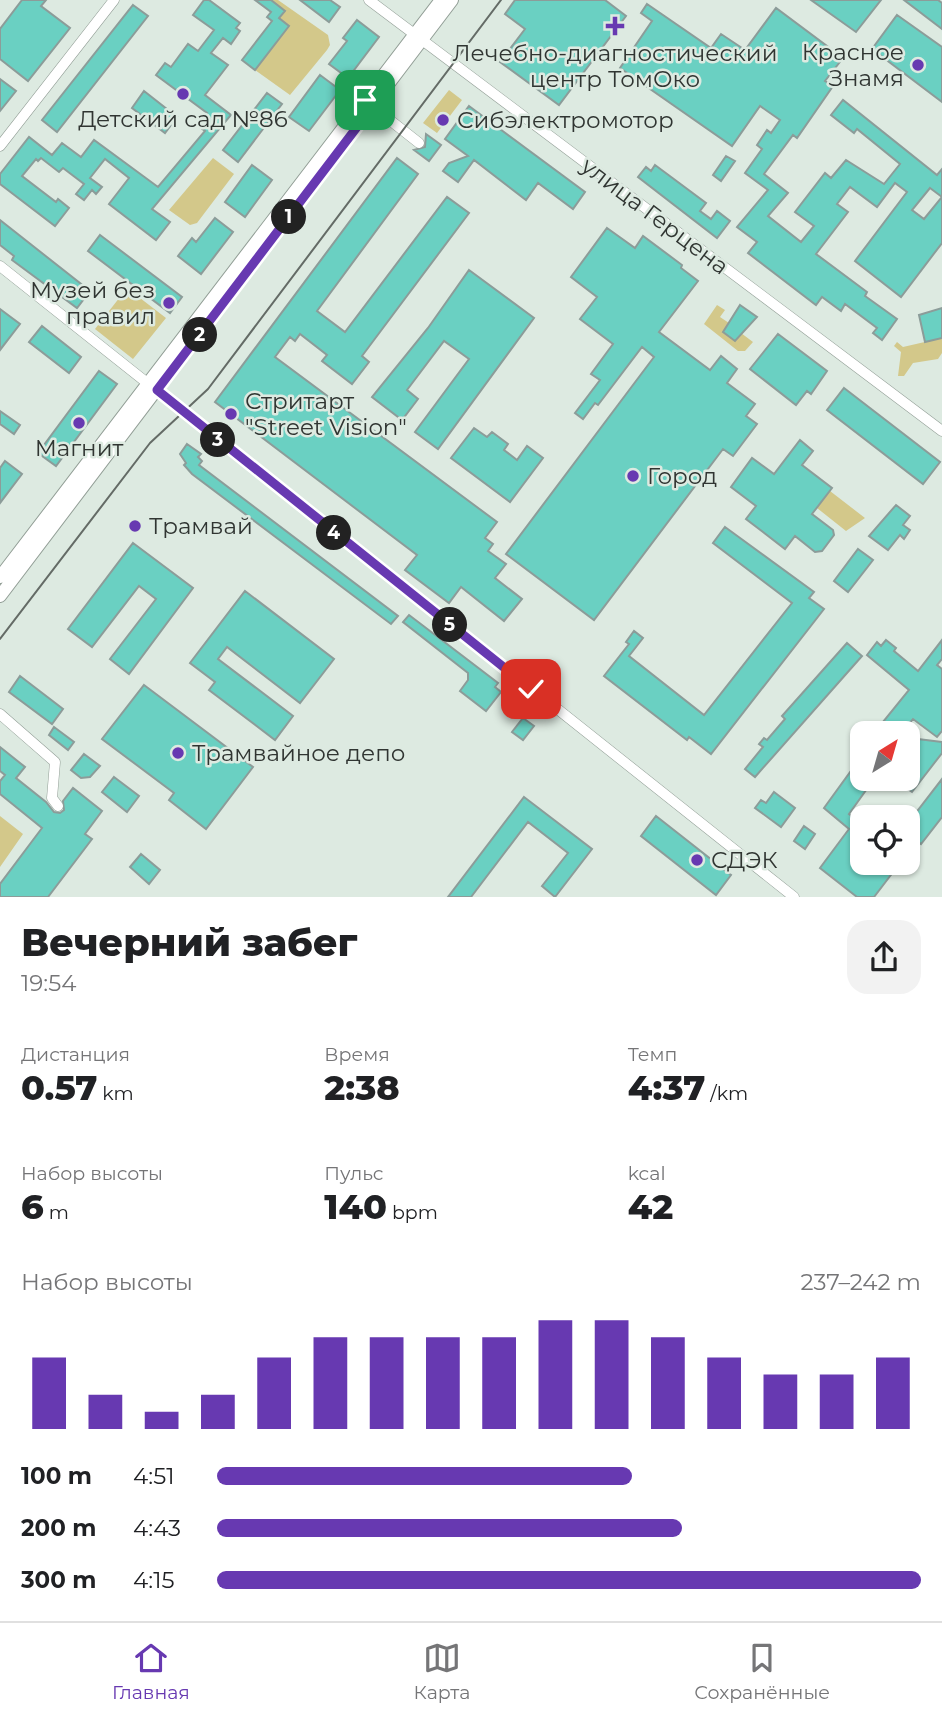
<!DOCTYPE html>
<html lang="ru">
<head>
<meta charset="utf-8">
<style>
  body { margin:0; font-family:Montserrat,sans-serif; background:#f2f2f2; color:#202124; height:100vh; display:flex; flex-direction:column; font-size:26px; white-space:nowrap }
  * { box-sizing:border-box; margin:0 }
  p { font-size:23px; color:#757577 }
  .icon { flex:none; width:38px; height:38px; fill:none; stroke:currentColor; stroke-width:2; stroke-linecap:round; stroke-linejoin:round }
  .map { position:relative; height:897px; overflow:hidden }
  .panel { display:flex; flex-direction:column; background:#fff; flex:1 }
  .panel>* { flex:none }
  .needle { width:46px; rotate:37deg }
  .fabs { position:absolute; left:850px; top:721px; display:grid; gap:14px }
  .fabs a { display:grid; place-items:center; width:70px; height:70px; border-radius:14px; background:#fff; box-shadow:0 2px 5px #0004; font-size:35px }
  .pin { position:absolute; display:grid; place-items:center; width:60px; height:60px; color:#fff; margin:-30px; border-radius:14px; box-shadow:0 4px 10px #0006 }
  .km { position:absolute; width:35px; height:35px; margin:-18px; border-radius:50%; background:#222; color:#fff; font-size:19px; line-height:35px; text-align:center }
  .round { display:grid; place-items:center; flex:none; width:74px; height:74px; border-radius:21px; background:#f2f2f2 }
  .overview { display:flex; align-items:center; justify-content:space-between; height:119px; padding:0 21px }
  h1 { font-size:38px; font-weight:800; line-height:52px }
  .stats { display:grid; grid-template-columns:repeat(3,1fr); gap:10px; height:119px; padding:7px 21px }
  .stats div { display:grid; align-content:center }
  .stats b { font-size:35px; font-weight:800 }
  .stats small { font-size:19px; font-weight:400 }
  .stats p { font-size:19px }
  .chart { height:196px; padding:14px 21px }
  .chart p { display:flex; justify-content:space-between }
  .chart svg { width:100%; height:126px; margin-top:7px; stroke:#6739b1; stroke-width:6 }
  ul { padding:0 21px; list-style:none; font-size:23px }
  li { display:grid; grid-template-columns:112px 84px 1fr; align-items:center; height:52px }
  li i { height:18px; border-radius:9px; background:#6739b1 }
  .dock { display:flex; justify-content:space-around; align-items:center; height:98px; border-top:2px solid #e0e0e0; background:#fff; font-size:19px; color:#757577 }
  .dock a { display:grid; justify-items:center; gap:4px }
  .dock .selected { color:#6739b1 }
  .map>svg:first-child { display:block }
</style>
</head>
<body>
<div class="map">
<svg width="942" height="897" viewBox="0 0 942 897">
  <rect width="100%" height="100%" fill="#ddeae1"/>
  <path fill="#d3c88a" d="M271 0H278L328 35 330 45 327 50 290 95 255 70 279 18 285 11Z
    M449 90 462 100 437 133 423 123Z
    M213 158 234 174 197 223 190 225 169 210Z
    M127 288 166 318 133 359 95 329Z
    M717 305 725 310 720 317 729 323 723 332 735 341 741 333 753 342 745 351H738L704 324Z
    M942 338V353L938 359 913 363 904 376H898L901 352 894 346 897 342 903 347Z
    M830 491 865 518 846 531 817 508Z
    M0 816 23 834 0 867Z"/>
  <path fill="#6ad0c2" stroke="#8c9c99" stroke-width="2" fill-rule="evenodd" d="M22 0H46L41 6 70 28 28 81 0 59V29Z
    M204 0H209L240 23 236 28 240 31 231 44 223 38 211 53 228 65 205 95 231 115 152 209 170 222 156 240 109 204 129 178 105 159 90 178 102 187 96 194 92 190 84 200 76 194 84 184 63 168 59 172 41 158 38 161 36 159 22 176 56 202 58 199 69 208 55 226 0 184V174L29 137 52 155 62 143 81 157 94 140 158 187 205 131 197 125 207 113 156 75 165 63 171 67 188 44 198 51 214 30 193 15Z
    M255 0H271L285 11 279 18 289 26 255 70 242 60 272 21 267 17 271 12Z
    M300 0H330L340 7 329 22Z
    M515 0H605L626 16 559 105 500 62 525 29 505 14Z
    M811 0H881L856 32Z
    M904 0H938L942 3V29Z
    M647 4 711 48 721 34 745 50 776 8 843 58 825 81 833 86 797 138 793 135 764 174 788 193 768 216 801 242 814 226 795 212 825 173 831 178 846 160 884 184 900 164 857 129 854 133 831 115 843 100 937 175 942 169V243L901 297 855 261 907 192 895 183 877 207 850 187 837 204 848 212 816 254 867 292 865 296 897 319 882 340 873 333 877 328 845 304 841 311 822 297 816 305 748 253 757 242 737 227 768 190 745 173 762 149 757 145 767 130 771 133 780 120 760 106 732 146 620 68 652 21 641 13ZM930 188 942 197 924 219 912 210Z
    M133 5 148 16 57 132 42 120Z
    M897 15 942 47V102L872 49Z
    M357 20 379 37 348 78 329 64 347 41 343 38Z
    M320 75 340 90 309 131 289 117Z
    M0 79 16 91 0 111Z
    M144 91 177 117 165 133 132 108Z
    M267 93 282 104 238 162 223 150Z
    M469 106 585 192 573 209 538 183 526 200 474 160 458 182 443 171 449 163 468 156 445 139Z
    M426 134 441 145 429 161 414 150 425 147Z
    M726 156 735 161 721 181 713 175Z
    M397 158 418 174 317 311 345 332 447 197 469 213 362 356 369 362 352 384 322 361 327 355 300 334 295 341 290 337 275 357 497 522 485 538 493 544 488 551 506 564 495 578 522 599 504 621 461 587 449 603 405 570 417 555 215 402Z
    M252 165 272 180 245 217 225 202Z
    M655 165 706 203 700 211 711 219 717 211 730 221 717 238 638 177 646 167 651 171Z
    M215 218 233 232 201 274 178 256 192 238 196 242Z
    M0 220 90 291 77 308 12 260 14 256 0 245Z
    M607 228 635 248 643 236 682 265 681 268 698 281 659 332 710 370 721 356 737 369 727 383 755 404 746 416 757 424 733 456 723 449 594 620 506 554 654 357 642 347 598 405 595 403 583 419 575 413 600 380 591 374 613 344 580 319 597 297 571 277Z
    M100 235 182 297 170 313 88 251Z
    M469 270 534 318 438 449 415 432 469 359 444 341 407 390 418 399 402 420 372 397 428 328Z
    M740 305 757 317 735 341 723 332Z
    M942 308V338L925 342 919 315Z
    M0 309 20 324 0 350Z
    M42 326 81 357 69 373 29 342Z
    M778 334 827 371 811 394 807 391 796 405 750 369Z
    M99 371 117 384 56 466 38 453Z
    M844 388 940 462 923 484 827 410Z
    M0 411 20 425 14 434 0 424Z
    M474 428 487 437 492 432 508 444 504 450 517 460 527 446 543 458 510 502 451 458Z
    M800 440 813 451 802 465 832 488 812 514 833 530 834 535 822 551 815 552 795 536 785 549 746 519 756 506 731 487 752 458 774 474Z
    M187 444 201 454 198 457 202 461 199 465 398 616 391 624 192 474 184 465 186 463 180 454Z
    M5 461 22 474 0 503V468Z
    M896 505 910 516 903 525 910 530 904 539 900 535 888 550 869 536Z
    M725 527 814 592 809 598 824 609 711 754 689 737 687 740 604 676 629 644 626 642 634 631 643 638 629 656 704 715 792 603 713 543Z
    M133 543 193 588 129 674 110 659 156 599 139 586 92 647 68 629Z
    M858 549 873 560 848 592 834 581Z
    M245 591 334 659 300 703 227 647 218 659 293 716 275 740 209 690 215 682 190 663Z
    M409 615 498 683 495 687 501 692 486 711 460 691 468 680V673L403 622Z
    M886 640 896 648 894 651 918 671 942 640V659L937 665 942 669V731L937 737 913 719 901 733H874L909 690 867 655 877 642 881 646Z
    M847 643 862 656 755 777 745 769 763 747 759 744 764 738 767 740 785 719 782 716Z
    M20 676 63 709 52 724 9 692Z
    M144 685 253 767 206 829 169 800 174 793 102 739Z
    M523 718 534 726 523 740 512 732Z
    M54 727 74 742 68 750 49 735Z
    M918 739 942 742V753L912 792 893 779H908V752Z
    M0 747 25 767 16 778 46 802 54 812 60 813 64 810 63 801 73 788 102 811 85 834 92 839 48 897H0V884L42 828 0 794V781L5 775 0 771Z
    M84 754 100 766 90 777 81 778 71 770Z
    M856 764 863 769V779H874L849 814 863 825V863H900L874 897H857L820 868 849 829 824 808Z
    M114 777 139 796 127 812 102 792Z
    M942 779V817L921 844 908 834V823Z
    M774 792 795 808 781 827 755 808 761 800 766 803Z
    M524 797 592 849 555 897 542 886 568 853 528 822 471 897H448Z
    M656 816 731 875 716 895 641 836Z
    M804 826 815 834 805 849 794 841Z
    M141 854 160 870 149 884 130 867Z"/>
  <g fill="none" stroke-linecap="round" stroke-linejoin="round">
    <defs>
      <path id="minor" d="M369 0 942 431
        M367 102 419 143
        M0 146 114 0
        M0 266 794 897
        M0 714 55 762 52 798 58 806"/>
      <path id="major" d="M0 577 441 0
        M0 596 452 0"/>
    </defs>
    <use href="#minor" stroke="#929e96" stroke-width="11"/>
    <use href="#major" stroke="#929e96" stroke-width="14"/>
    <use href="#minor" stroke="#fff" stroke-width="10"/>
    <use href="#major" stroke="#fff" stroke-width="12"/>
    <path stroke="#646b66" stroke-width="2" d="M0 639 150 443 208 389 501 0"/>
  </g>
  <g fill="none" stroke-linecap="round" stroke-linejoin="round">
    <defs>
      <path id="route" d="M365 100 373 106 157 390 531 689"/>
    </defs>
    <use href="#route" stroke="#fff" stroke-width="14"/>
    <use href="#route" stroke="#6739b1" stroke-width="9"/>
  </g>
  <g fill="#6739b1" stroke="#ddeae1" stroke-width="2.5">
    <path d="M611.5 15.5h7v7h7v7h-7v7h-7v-7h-7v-7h7z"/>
    <circle cx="918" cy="65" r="7"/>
    <circle cx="183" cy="94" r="7"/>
    <circle cx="443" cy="120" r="7"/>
    <circle cx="169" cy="303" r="7"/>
    <circle cx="231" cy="414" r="7"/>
    <circle cx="79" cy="423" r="7"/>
    <circle cx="633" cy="476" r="7"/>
    <circle cx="135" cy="526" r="7"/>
    <circle cx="178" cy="753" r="7"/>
    <circle cx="697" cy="860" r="7"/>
  </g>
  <g text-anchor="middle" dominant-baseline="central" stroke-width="5" stroke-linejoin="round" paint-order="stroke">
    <g font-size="23" fill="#303532" stroke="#ddeae1" text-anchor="start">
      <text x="904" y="52" text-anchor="end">Красное<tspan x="904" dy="26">Знамя</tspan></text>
      <text x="615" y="53" text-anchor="middle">Лечебно-диагностический<tspan x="615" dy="26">центр ТомОко</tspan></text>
      <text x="183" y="119" text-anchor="middle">Детский сад №86</text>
      <text x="457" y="120">Сибэлектромотор</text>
      <text x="155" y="290" text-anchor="end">Музей без<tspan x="155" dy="26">правил</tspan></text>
      <text x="245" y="401">Стритарт<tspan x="245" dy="26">"Street Vision"</tspan></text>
      <text x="79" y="448" text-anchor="middle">Магнит</text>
      <text x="647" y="476">Город</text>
      <text x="149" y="526">Трамвай</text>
      <text x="192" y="753">Трамвайное депо</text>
      <text x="711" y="860">СДЭК</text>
    </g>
    <g font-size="23" fill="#303532" stroke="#ddeae1">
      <text transform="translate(655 216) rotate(37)">улица Герцена</text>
    </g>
  </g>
</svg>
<div class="fabs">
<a><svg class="needle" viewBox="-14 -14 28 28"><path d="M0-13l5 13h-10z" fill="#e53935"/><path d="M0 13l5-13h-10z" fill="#757577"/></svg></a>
<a><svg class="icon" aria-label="locate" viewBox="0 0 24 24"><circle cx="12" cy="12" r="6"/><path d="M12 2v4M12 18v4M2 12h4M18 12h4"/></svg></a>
</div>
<div class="pin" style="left:365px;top:100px;background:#1e9e55"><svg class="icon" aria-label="arrive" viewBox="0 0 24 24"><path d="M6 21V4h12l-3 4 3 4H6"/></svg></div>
<div class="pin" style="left:531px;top:689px;background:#d93025"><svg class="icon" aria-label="check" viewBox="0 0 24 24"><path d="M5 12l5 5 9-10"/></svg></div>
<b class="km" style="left:289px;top:217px">1</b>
<b class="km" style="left:200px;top:335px">2</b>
<b class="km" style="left:218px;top:440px">3</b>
<b class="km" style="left:334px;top:533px">4</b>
<b class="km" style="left:450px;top:625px">5</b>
</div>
<section class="panel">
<div class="overview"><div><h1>Вечерний забег</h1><p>19:54</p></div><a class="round"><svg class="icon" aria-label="share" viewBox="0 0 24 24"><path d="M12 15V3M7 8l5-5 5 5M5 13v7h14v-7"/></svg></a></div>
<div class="stats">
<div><p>Дистанция</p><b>0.57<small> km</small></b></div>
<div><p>Время</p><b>2:38</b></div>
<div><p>Темп</p><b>4:37<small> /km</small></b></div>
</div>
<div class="stats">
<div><p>Набор высоты</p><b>6<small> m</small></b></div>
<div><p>Пульс</p><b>140<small> bpm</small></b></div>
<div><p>kcal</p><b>42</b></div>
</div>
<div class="chart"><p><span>Набор высоты</span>237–242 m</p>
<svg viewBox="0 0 160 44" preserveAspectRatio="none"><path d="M5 44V19M15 44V32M25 44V38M35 44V32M45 44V19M55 44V12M65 44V12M75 44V12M85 44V12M95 44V6M105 44V6M115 44V12M125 44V19M135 44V25M145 44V25M155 44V19"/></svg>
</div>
<ul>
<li><b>100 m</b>4:51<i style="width:59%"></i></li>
<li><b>200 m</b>4:43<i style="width:66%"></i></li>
<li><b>300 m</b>4:15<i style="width:100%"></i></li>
</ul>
</section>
<nav class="dock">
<a class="selected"><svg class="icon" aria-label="home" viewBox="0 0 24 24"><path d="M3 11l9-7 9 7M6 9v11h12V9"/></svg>Главная</a>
<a><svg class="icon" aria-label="map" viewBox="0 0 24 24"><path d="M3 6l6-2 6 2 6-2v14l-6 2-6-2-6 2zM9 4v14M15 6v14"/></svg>Карта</a>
<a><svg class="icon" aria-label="saved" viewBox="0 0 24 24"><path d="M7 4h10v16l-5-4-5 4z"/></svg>Сохранённые</a>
</nav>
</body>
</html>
